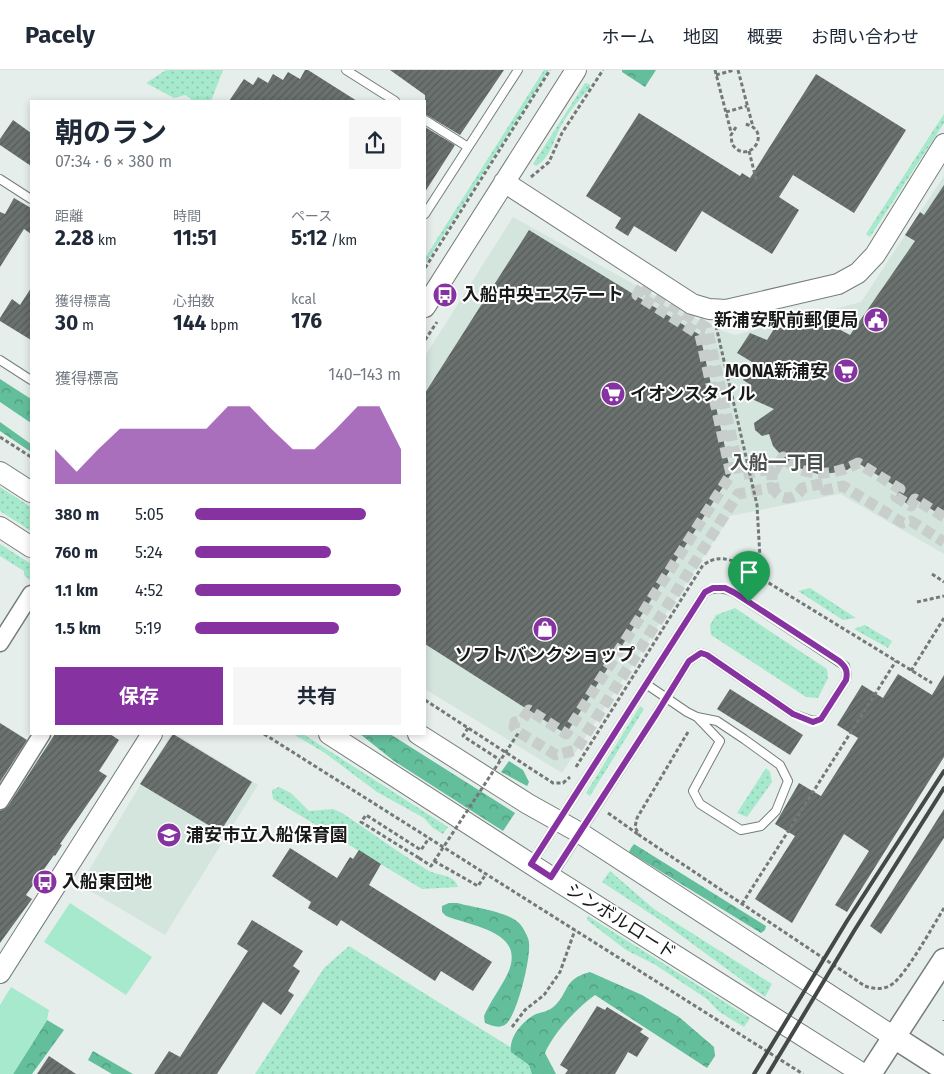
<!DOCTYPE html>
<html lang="ja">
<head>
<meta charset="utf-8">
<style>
  body { margin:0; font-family:"Fira Sans","Noto Sans JP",sans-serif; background:#f6f6f7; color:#1f2937; height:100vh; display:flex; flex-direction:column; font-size:19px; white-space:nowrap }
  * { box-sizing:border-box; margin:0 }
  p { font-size:16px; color:#747a83 }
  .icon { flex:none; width:28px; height:28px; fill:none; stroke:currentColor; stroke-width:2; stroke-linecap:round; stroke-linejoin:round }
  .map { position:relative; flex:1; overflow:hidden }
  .panel { position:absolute; left:30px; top:30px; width:396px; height:635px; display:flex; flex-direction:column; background:#fff; border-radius:0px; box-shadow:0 2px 8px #0003 }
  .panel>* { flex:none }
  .pin { position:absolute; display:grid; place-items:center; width:42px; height:42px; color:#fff; margin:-51px -21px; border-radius:50% 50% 50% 0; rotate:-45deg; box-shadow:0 0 5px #0007 }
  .pin .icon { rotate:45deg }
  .round { display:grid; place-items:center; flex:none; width:52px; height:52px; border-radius:0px; background:#f6f6f7 }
  .summary { display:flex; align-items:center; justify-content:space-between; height:85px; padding:0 25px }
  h1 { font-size:28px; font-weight:700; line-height:38px }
  .figures { display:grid; grid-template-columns:repeat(3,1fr); gap:8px; height:85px; padding:5px 25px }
  .figures div { display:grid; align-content:center }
  .figures b { font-size:21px; font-weight:700 }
  .figures small { font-size:14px; font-weight:400 }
  .figures p { font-size:14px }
  .chart { height:140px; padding:10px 25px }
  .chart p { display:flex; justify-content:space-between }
  .chart svg { width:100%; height:90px; margin-top:5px; fill:#8632a1; opacity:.7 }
  .action { display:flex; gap:10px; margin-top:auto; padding:10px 25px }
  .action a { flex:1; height:58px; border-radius:0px; background:#8632a1; color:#fff; font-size:20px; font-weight:700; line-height:58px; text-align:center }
  .action a+a { background:#f6f6f7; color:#1f2937 }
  ul { padding:0 25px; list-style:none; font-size:16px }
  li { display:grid; grid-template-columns:80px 60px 1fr; align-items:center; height:38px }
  li i { height:12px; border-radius:6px; background:#8632a1 }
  header { display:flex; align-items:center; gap:30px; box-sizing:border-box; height:70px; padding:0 25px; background:#fff; border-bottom:1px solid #e0e1e3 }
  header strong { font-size:24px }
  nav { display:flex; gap:28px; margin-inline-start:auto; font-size:18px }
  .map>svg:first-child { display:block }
</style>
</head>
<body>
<header>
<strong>Pacely</strong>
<nav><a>ホーム</a><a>地図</a><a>概要</a><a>お問い合わせ</a></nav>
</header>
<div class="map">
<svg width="944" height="1004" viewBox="0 0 944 1004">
  <defs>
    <pattern id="grass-dots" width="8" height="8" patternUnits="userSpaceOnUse" patternTransform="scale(1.25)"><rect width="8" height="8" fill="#a6e9cd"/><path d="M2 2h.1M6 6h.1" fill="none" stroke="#8ec7af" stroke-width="1.8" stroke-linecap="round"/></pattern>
    <pattern id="forest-crowns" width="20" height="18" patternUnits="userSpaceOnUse" patternTransform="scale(1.25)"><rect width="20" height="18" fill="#63be9c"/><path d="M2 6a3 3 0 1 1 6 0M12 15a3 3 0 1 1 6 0" fill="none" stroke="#519a7e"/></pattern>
    <pattern id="building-hatch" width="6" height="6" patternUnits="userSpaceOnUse" patternTransform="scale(1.25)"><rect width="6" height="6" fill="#6a716e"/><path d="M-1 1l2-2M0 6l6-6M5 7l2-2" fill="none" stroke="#565c5a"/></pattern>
  </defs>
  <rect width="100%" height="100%" fill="#e6eeeb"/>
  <path fill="#d4e5dd" d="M944 106V484L840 424 730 446 562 703 425 619V286L513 147 711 257 735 265 861 232Z
    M171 664H176L258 715 165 865 80 815Z"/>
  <path fill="url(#grass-dots)" d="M166 0H223L211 31H192L190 28 185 25 174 28 146 13Z
    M544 0H549L425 194V188Z
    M585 13 590 14V18C579 29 569 42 561 56 554 69 550 89 536 96L533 94Z
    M944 44V53L870 167 866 164Z
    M0 417 31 437V461L0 441Z
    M0 474 31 494 30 510 24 505V501L0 486Z
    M810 518 856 548 843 550 798 521Z
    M735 538 827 599 828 608 818 628 806 627 711 565 710 555 716 545Z
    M865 555 892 571 888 578 854 559Z
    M640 636 644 639 590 726 586 723Z
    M293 664H303L448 757 443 764 433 758 424 748 377 722 325 683Z
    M766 698 770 702 772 712 747 747 737 743Z
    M279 717 291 723 309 741 333 739 342 743C371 762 399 783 429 801 439 806 454 804 458 817L422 819 273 729 272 720Z
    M610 801 654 839 772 914 765 927 660 850 602 812Z
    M588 846 750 948 744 957 718 941 707 929 654 894 626 880 587 850Z
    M349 876 553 1004H255L324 898Z"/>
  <path fill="url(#forest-crowns)" d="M622 0H656L645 17 622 2Z
    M0 309 31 329V353L0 332Z
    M0 352 31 374V382L0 361Z
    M360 664H390L515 743 503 761 394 691Z
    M509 691 523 700 529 712 527 716 501 702Z
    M634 774 766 856 765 860 761 863 629 782 631 778Z
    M449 833H457C472 837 509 842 519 853 523 857 529 868 529 873 531 888 517 945 506 954 500 959 492 956 485 953L484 946C490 932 500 919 507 905 528 862 474 857 446 846L442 842V836Z
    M590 902 642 925 679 947 714 977 715 986 707 998 595 925C577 938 554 962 545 983L556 1004H532L529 995 511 982C509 967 522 952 534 945 540 942 547 942 552 938 570 924 561 910 590 902Z
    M47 950 64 960 32 1004H13Z
    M93 981 133 1004H112L88 990Z"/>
  <path fill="#a6e9cd" d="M70 833 152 887 126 925 44 872Z
    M11 917 49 940 47 950 13 1004H0V935Z"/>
  <path fill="url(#building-hatch)" d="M305 0H308L357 31H229L244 9 253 15 258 7 268 13 273 4 283 10 288 2 300 9Z
    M390 0H504L460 65 425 44V25Z
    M816 4 906 60 854 143 793 105 779 127 799 140 772 184 702 141 676 182 634 156 628 166 615 158 621 148 586 126 639 43 740 106 742 103 750 108Z
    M13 50 31 63V96L0 75V69Z
    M425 57 455 75 425 122Z
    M944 115V447L915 429 911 436 896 427 900 419 858 393 847 400 832 403 818 404 790 395 773 376 769 364 762 366 755 360 754 353 774 339 745 326 751 315 743 310 752 292 737 283 750 263 767 270 776 256 780 258 816 247 850 265 915 171 905 165 920 142 924 145Z
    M14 128 31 138V164L24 159 0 197V142L5 144Z
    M529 160 700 265 731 404 566 664 425 574V323Z
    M31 218V270L0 251V248L12 229 20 235Z
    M898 604 932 625 944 605V687L847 842 835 835 869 781 844 764 792 853 755 829 795 766 775 754 799 713 821 726 858 668 837 655 862 615 883 628Z
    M730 619 803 665 790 685 717 639Z
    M0 653 27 670 0 712Z
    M55 664H110L119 670 99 701 107 706 60 774 62 775 55 786 54 785 26 825 32 829 0 873V741L8 736Z
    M173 664 252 712 220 762 140 714Z
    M944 739V768L881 864 870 856Z
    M290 778 337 808 350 787 353 789 359 780 381 794 369 815 492 892 473 921 441 901 435 911 341 850 337 856 308 838 311 832 272 806Z
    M252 850 303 881 293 896 300 901 288 921 294 925 281 945 263 932 217 1004H154L169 981 180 987 248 881 237 874Z
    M597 936 605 940 607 937 643 959 640 962 649 968 637 987 628 982 615 1004H565L568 1000 560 995Z
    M49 986 76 1004H37Z"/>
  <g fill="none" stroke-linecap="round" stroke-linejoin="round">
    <path stroke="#c7cecc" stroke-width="11" stroke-dasharray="11 5.5" stroke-linecap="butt" d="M642 217 707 258 740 405 776 398 772 404 774 417 738 424 576 680 556 685 517 661 514 657 515 652 523 649 529 640 566 664 731 404 700 265 637 225Z
      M944 447 915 429 911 436 896 427 900 419 858 393C835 406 802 409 783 387L772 404C772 410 772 416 775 421 782 432 798 429 802 418L824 413 825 420 843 416 903 453 911 451 944 472"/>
    <defs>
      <path id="service" d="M346 0 395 31
        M425 50 468 77
        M0 109 31 129
        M425 144 518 0
        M0 290 31 310
        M646 614 687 642 697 647 717 651 744 669 780 695 788 711 776 741 761 756 741 760 700 734 693 721 720 671 697 647
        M531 794 705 522C716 516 724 518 735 523L845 596 847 604 846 610 821 649 813 651 793 644 707 585 701 583 689 591 657 643 552 806"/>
      <path id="minor" d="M0 573 31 524
        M0 731 42 664"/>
      <path id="tertiary" d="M504 112 692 234 709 239 726 240 838 214 858 203 875 185 944 74
        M425 237 576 0
        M0 402 31 422
        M0 457 31 477
        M329 664 551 807 863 1004
        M418 664 528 734 580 763 894 967
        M0 903 152 664"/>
      <path id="secondary" d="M894 967 944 999
        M870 1004 944 890"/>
    </defs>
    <use href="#service" stroke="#757d79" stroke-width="10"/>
    <use href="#minor" stroke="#757d79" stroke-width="19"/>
    <use href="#tertiary" stroke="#757d79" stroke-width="22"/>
    <use href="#secondary" stroke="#757d79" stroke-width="25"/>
    <path stroke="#747978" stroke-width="3" stroke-dasharray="4 2.5" stroke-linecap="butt" d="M715 0 731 62
      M738 0 753 57
      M716 5 734 0
      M726 42 747 36
      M736 57 731 65 732 74C749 98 774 60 745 54
      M749 81 757 113
      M531 107 549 92 562 63 603 0
      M425 198 550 0
      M716 256 757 435 760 488 750 502
      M425 270 437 252
      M0 367 31 387
      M932 504 944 512
      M917 532 944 526
      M911 601 944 548
      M425 630 553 713H563L570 707
      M468 658 463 666 500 690
      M688 662 637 748 635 757 639 765 865 916C873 919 883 920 891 915 905 907 934 854 944 838
      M264 664 803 1004
      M576 697 703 495C714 488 720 487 733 491L932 613
      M608 743 639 765
      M419 788 361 752 366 745 421 780 429 768
      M434 791 478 816 486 804
      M742 834 896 591
      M944 950V951
      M512 957 525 940 544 925 560 902 575 860"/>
    <use href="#service" stroke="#fff" stroke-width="8"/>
    <use href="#minor" stroke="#fff" stroke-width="16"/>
    <use href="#tertiary" stroke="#fff" stroke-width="20"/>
    <use href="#secondary" stroke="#fff" stroke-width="22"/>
    <path stroke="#444847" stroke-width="4" d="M754 1004 847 851 944 701
      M768 1004 854 861 944 718"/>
    <path stroke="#747978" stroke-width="3" stroke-dasharray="4 2.5" stroke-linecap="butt" d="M419 788 431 796 519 662"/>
  </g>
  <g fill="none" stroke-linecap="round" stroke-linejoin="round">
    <defs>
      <path id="route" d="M713 518H725L735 523 839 591C846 597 848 601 846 610L821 649 813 652 793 644 707 585 701 583 689 591 657 643 551 807 531 794 705 522Z"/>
    </defs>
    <use href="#route" stroke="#fff" stroke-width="10"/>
    <use href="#route" stroke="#8632a1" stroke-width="6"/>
  </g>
  <defs>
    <symbol id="bus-disc" viewBox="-11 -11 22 22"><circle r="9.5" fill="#8632a1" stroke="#fff"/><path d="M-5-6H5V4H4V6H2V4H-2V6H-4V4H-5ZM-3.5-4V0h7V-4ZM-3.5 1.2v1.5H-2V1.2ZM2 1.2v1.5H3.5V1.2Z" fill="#fff"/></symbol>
    <symbol id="civic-disc" viewBox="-11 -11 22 22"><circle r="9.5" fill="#8632a1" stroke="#fff"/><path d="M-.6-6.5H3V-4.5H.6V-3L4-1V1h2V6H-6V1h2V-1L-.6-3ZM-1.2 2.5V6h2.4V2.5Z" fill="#fff"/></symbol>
    <symbol id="supermarket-disc" viewBox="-11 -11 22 22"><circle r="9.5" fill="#8632a1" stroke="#fff"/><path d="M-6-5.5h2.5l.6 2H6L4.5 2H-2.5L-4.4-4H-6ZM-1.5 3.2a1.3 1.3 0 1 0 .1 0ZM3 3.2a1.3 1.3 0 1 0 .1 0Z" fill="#fff"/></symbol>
    <symbol id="shop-disc" viewBox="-11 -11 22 22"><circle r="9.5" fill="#8632a1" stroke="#fff"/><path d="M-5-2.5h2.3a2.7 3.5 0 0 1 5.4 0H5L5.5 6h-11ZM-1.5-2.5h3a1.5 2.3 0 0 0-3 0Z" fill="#fff"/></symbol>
    <symbol id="school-disc" viewBox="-11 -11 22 22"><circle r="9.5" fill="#8632a1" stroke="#fff"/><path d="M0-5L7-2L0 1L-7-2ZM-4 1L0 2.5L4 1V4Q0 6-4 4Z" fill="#fff"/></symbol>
  </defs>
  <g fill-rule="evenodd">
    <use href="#bus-disc" x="431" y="211" width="28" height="28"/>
    <use href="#civic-disc" x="862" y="236" width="28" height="28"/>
    <use href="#supermarket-disc" x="832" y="287" width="28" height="28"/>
    <use href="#supermarket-disc" x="599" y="310" width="28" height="28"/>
    <use href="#shop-disc" x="531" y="545" width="28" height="28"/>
    <use href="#school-disc" x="155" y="751" width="28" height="28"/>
    <use href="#bus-disc" x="31" y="798" width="28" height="28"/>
  </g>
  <g text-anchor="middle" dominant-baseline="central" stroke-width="4" stroke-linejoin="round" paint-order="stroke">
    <g font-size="18" font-weight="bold" fill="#171a19" stroke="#fff" text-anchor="start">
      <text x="462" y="225">入船中央エステート</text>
      <text x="858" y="250" text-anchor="end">新浦安駅前郵便局</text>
      <text x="828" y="301" text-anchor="end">MONA新浦安</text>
      <text x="630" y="324">イオンスタイル</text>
      <text x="545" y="585" text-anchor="middle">ソフトバンクショップ</text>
      <text x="186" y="765">浦安市立入船保育園</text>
      <text x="62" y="812">入船東団地</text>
    </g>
    <g font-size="18" fill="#171a19" stroke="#fff">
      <text transform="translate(621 851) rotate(32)">シンボルロード</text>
    </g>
    <g font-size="19" font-weight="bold" fill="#484f4c" stroke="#fff">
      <text x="777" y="392">入船一丁目</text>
    </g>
  </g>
</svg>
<div class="pin" style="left:749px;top:532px;background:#1e9e55"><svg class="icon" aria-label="arrive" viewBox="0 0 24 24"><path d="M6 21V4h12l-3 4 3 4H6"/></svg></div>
<section class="panel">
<div class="summary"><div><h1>朝のラン</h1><p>07:34 · 6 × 380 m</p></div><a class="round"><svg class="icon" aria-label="share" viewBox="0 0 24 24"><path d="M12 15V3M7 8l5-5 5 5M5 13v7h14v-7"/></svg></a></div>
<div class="figures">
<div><p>距離</p><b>2.28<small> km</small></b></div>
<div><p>時間</p><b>11:51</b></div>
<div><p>ペース</p><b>5:12<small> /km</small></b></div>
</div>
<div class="figures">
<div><p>獲得標高</p><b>30<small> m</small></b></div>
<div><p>心拍数</p><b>144<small> bpm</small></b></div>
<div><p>kcal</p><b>176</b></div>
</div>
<div class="chart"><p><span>獲得標高</span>140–143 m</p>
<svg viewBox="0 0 160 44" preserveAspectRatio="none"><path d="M0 44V27L10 38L20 27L30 17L40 17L50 17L60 17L70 17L80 6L90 6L100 17L110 27L120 27L130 17L140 6L150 6L160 27V44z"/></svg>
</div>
<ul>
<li><b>380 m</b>5:05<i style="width:83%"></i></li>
<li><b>760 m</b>5:24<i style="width:66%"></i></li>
<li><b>1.1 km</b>4:52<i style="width:100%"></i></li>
<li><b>1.5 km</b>5:19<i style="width:70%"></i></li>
</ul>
<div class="action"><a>保存</a><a>共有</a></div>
</section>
</div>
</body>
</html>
